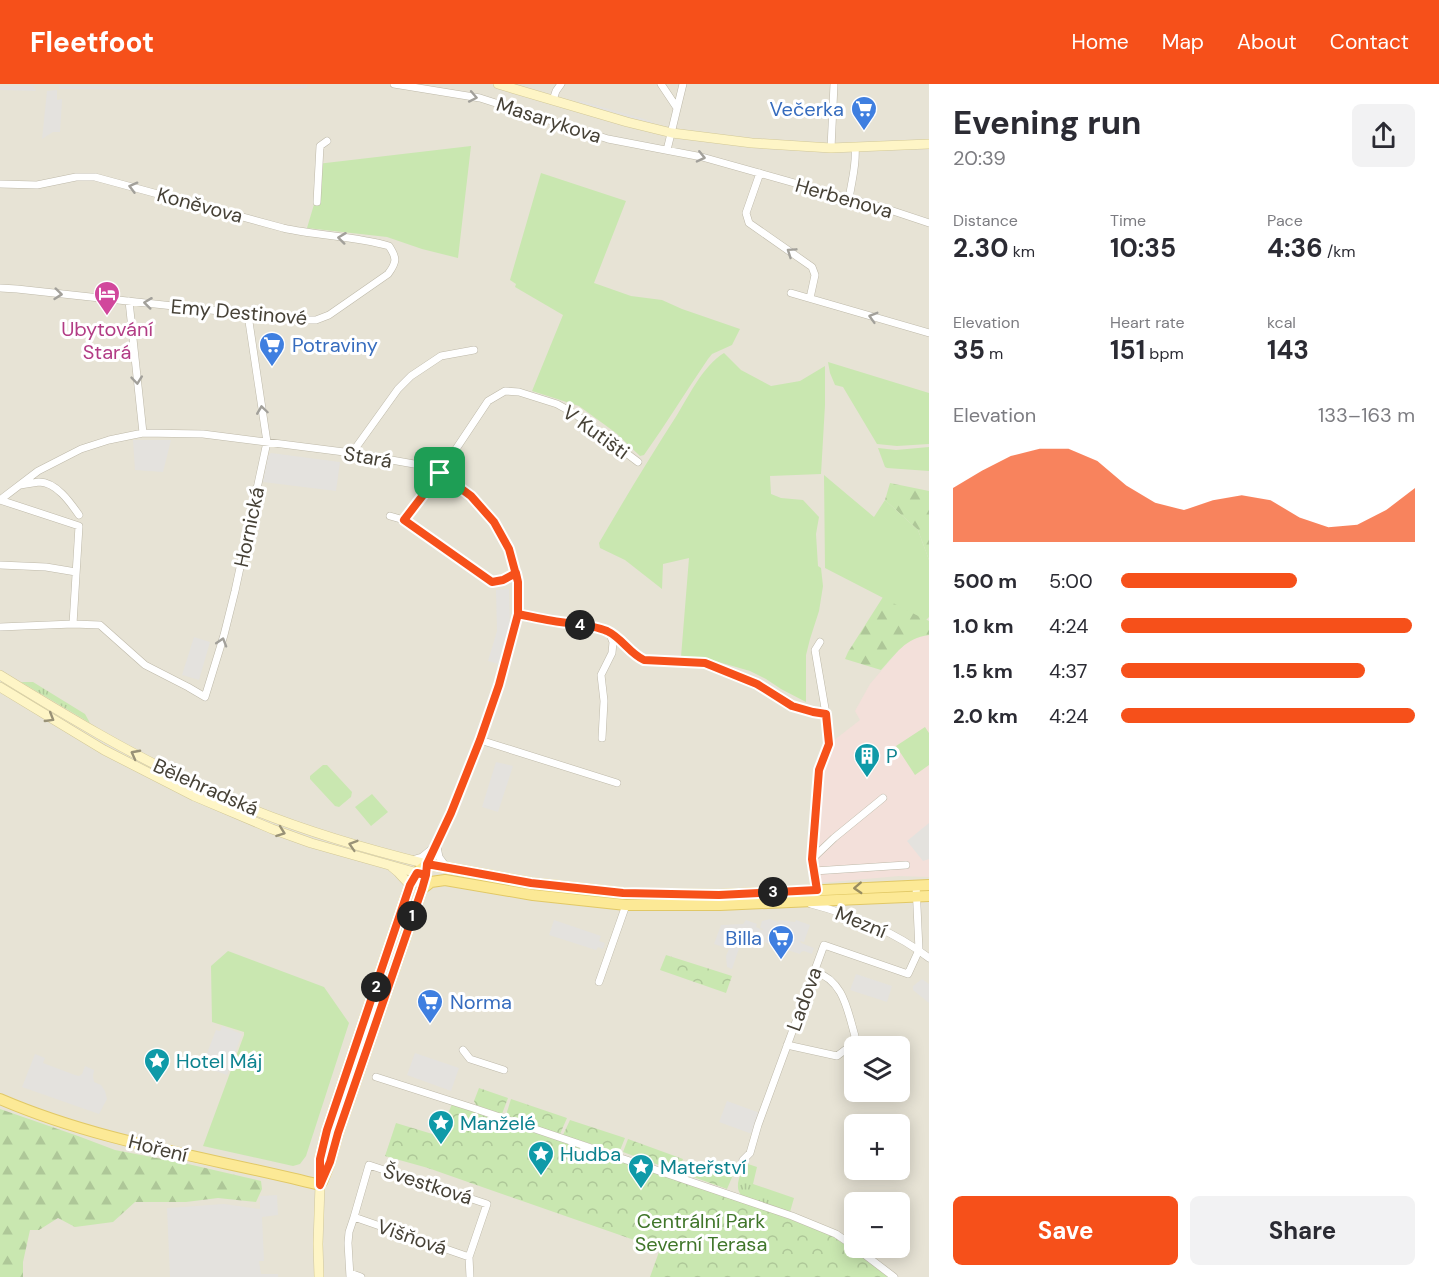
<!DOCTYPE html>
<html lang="en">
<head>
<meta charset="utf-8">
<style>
  body { margin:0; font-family:"DM Sans",sans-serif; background:#f2f2f3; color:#2b2b33; height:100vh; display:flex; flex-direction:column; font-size:22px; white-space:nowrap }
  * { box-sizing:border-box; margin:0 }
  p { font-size:20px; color:#7c7c81 }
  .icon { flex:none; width:33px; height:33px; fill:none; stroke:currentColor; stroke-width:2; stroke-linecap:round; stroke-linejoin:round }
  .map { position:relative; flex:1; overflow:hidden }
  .sheet { display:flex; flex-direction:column; background:#fff; width:510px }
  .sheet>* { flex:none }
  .controls { position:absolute; left:844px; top:952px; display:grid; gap:12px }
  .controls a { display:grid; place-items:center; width:66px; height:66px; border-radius:9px; background:#fff; box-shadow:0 3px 15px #0003; font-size:30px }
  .pin { position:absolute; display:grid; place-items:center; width:51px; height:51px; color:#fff; margin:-26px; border-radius:12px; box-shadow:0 3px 9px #0006 }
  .km { position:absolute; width:30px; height:30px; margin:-15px; border-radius:50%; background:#222; color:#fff; font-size:16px; line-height:30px; text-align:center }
  .round { display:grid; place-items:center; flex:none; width:63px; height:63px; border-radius:9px; background:#f2f2f3 }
  .head { display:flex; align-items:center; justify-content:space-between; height:102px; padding:0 24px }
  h1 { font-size:33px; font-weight:700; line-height:45px }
  .figures { display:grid; grid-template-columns:repeat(3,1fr); gap:9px; height:102px; padding:6px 24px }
  .figures div { display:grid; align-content:center }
  .figures b { font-size:26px; font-weight:700 }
  .figures small { font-size:16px; font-weight:400 }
  .figures p { font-size:16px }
  .chart { height:168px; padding:12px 24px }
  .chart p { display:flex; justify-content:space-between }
  .chart svg { width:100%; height:108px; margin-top:6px; fill:#f6501a; opacity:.7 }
  .primary-button { display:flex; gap:12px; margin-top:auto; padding:12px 24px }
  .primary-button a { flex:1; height:69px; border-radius:9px; background:#f6501a; color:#fff; font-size:24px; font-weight:700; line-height:69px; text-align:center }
  .primary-button a+a { background:#f2f2f3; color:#2b2b33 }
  ul { padding:0 24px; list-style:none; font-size:20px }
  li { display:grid; grid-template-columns:96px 72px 1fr; align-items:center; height:45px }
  li i { height:15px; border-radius:8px; background:#f6501a }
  header { display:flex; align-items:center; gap:36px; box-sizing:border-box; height:84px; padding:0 30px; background:#f6501a; color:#fff }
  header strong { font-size:28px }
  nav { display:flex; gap:33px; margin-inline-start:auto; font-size:21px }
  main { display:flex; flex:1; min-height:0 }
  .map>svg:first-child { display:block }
</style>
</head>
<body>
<header>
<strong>Fleetfoot</strong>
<nav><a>Home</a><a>Map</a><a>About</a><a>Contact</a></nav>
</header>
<main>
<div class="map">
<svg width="929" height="1193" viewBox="0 0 929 1193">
  <defs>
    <pattern id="grass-tufts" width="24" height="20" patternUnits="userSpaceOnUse" patternTransform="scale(1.5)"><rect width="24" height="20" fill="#c9e7b0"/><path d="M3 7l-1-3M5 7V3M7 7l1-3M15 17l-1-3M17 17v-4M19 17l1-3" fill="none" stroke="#aec798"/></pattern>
    <pattern id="forest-firs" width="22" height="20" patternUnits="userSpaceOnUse" patternTransform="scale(1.5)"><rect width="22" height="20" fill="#c9e7b0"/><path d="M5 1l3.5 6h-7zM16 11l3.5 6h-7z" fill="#aec798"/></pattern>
    <pattern id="park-crowns" width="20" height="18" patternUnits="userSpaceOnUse" patternTransform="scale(1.5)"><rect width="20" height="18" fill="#c9e7b0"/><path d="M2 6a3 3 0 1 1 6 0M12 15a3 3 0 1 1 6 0" fill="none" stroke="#aec798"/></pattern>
  </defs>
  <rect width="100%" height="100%" fill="#f3f0e7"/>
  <path fill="#e7e3d5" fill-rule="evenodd" d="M0 0H929V1193H0ZM855 963H900V1008H855ZM855 1041H900V1086H855ZM855 1119H900V1164H855Z"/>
  <path fill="#f3e0da" d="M929 551V793L899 792 820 799 816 766 823 686 833 657 860 636 855 627 870 600 904 560 919 552Z"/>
  <path fill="url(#grass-tufts)" d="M21 598H33L85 630 90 639Z
    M745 1079 757 1083 753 1100 794 1114 790 1128 742 1112C733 1103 741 1090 745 1079Z"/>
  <path fill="url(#forest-firs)" d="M890 399 929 407V476L918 446 885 416Z
    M883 513 929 537V551C905 554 896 570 881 586L845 575 848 568Z
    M0 1025 78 1052 115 1066 188 1080 261 1097 262 1105 256 1118 218 1114 186 1118H135L113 1138 75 1143 58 1134 39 1146H30L23 1178V1193H0Z"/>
  <path fill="url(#park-crowns)" d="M666 871 732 892 726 909 660 886Z
    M479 1004 508 1014 502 1030 476 1021 474 1017Z
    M511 1015 567 1034 560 1050 507 1032 506 1031Z
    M452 1020 782 1132 832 1152 862 1172 888 1193H650L660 1165 428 1084 385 1072 396 1039 439 1052Z
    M570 1036 625 1054 619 1069 563 1051Z
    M628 1055 683 1075 678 1088 623 1068Z
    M687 1076 733 1091 727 1105 682 1089Z"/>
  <path fill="#c9e7b0" d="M471 62 458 174 422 165 387 153 307 144 315 117 317 80Z
    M541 89 626 117 594 199 631 212 662 216 682 225 740 245 732 261 712 270 708 275C686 307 666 340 644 371L640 372 616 349 579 322 532 307 563 231 515 203 516 200 510 196Z
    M724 269 741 286 771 302 800 297 825 282V321L821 390 770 392 771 410 781 414 803 416 819 433 816 450 818 482 821 484 823 502 819 527 810 555 806 571V618L781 605 766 595 750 587 715 577 681 573 689 474 663 480 662 505 625 476 600 464 599 459C624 416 650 373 677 331 690 310 703 282 724 269Z
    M828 278 929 309V360L897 362 877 360 843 303 835 301 830 289Z
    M929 363V387L887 384 885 383 878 364 896 366Z
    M824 391 874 433 885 416 918 446 929 476V533L926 536 825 484Z
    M925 643 929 649V681L915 691 896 662Z
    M323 681H327L352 708 351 713 339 723 335 722 310 695V692Z
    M372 710 388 728 371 742 355 723Z
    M228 867 324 903 349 939 306 1072 300 1080 293 1082 203 1062 244 951V948L212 938 211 882Z"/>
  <path fill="#e4e2de" d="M307 1V4L281 6 59 5V2L282 3Z
    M0 2H33L36 7 0 6Z
    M57 6V16L62 15V17L60 48H53L42 55 47 7Z
    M581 17 651 37 655 41 575 19Z
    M133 356H171L163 388 135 386Z
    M271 369 340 378 336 407 263 398 268 372Z
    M509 505 510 545 499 580 488 577 497 547 496 506Z
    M194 553 210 558 199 596 182 591Z
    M496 678 513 682 498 728 482 723Z
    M929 739V775L923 777 907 757Z
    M770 835 778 838 779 836 795 838 796 836 810 841 804 858 800 857 801 859 814 864 812 870 804 867 801 868 800 870 781 864 764 858V853L745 847 732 885 727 883 726 872 729 865 714 860 721 841 743 840 746 836 757 840 756 843 762 846 763 845 760 844 762 837Z
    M554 836 601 852 599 857 605 859 603 865 598 863 596 866 549 851Z
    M856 890 892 902 887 918 850 906Z
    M922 895 929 900V919L913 906V902Z
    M222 942 242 950 227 991 202 982 216 946 220 947Z
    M415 969 459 984 451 1007 407 991Z
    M35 970 45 974 43 979 75 991 79 992 82 990 85 982 94 986 93 992 94 998 101 1001 105 1007 107 1015 99 1030 22 1003Z
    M727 1017 760 1029 752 1050 719 1038Z
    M277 1111 278 1131 262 1133 264 1177H259L261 1190H278V1193H170L167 1124 224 1120 260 1125V1112Z"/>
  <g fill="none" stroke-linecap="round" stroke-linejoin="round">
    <defs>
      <path id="street" d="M394 0 480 14 608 55 702 73 887 125 929 139
        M661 0 677 24
        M553 16 556 7 561 0
        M831 64 834 0
        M667 66 683 0
        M760 89 746 129 749 139 812 183 815 191 810 214
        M0 100 37 101 76 93H95L283 144C318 152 355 152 389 162 397 174 397 178 388 190L329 231 316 236H302L17 205 0 204
        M849 116C851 98 857 81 855 63
        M317 118 320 62 327 57
        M791 209 929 249
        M129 217 143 349
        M352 369 398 305 411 292 441 272 474 266
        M20 401C26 400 33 399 39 398 56 398 70 418 79 431
        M0 416 38 387 81 365 109 356 143 349 203 350 352 369 414 380 440 389 471 412 494 438 509 465 518 498V530L499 601 480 656 450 732 427 780
        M0 416 79 442 73 540
        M390 432 404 436 492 498 503 497 516 489
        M404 436 440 389 488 317 505 307 519 308 557 320 575 330 638 378
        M0 481 46 483 76 488
        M518 530C532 533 546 536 560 538 575 540 593 541 607 547 622 553 629 569 644 576L705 579 757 600 792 622 813 628 826 630
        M0 543 73 540 100 541 145 581 188 603 205 613 224 551 235 507 267 358 248 231
        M602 654 604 617 601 591 612 569 613 558 609 548
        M480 656 617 699
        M437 763 439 773 447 784
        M812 775 834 754 883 714
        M412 776 422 773 433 764
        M814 787 906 781
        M817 806 812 775 819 686 829 660 826 630 815 566 820 558
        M811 820C853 831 894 847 929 874
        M599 898 626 821
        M787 961 837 972 849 963 855 952C847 925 844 897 814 887
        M463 966 470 975 504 986
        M376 993 473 1024 792 1132 836 1150 855 1163
        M743 1076 750 1069 758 1041 824 861 908 890 919 866 916 801
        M354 1133 469 1173
        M856 1164 894 1193
        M350 1189 361 1193
        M350 1193 348 1159 349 1148 354 1133 369 1081 487 1120 469 1173 470 1193"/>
      <path id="secondary" d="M498 0 627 38 672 49 752 59 831 64 929 60
        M0 591C65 631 130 670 199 702 271 737 349 761 427 780L426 791 422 805
        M0 603 104 666 194 712 272 745 311 759 421 790
        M392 783 398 788 410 801
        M319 1193 318 1160 320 1101"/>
      <path id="primary" d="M0 1015C102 1059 213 1074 320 1101
        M322 1098 330 1078 338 1049 422 805 431 798 445 796 533 811 626 821H720L929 812
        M320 1101V1075L327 1046 410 801 416 789 427 780 531 799 631 810 719 811 929 801"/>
    </defs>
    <use href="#street" stroke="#beb9a9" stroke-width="8"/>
    <use href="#secondary" stroke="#d2c897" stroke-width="10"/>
    <use href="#primary" stroke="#e1c866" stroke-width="12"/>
    <use href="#street" stroke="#fff" stroke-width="7"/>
    <use href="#secondary" stroke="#fef5c6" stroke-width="9"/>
    <use href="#primary" stroke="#fce996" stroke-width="10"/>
  </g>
  <defs><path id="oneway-chevron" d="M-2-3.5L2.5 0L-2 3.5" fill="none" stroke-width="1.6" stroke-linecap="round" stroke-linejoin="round" transform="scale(1.5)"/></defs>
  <g stroke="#a2a09a">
    <use href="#oneway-chevron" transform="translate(473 13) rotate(11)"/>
    <use href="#oneway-chevron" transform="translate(701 73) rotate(13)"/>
    <use href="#oneway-chevron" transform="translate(133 103) rotate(-165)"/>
    <use href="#oneway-chevron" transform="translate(342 154) rotate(-173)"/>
    <use href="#oneway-chevron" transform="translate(791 168) rotate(-146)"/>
    <use href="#oneway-chevron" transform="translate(58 210) rotate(6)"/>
    <use href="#oneway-chevron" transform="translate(148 219) rotate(-173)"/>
    <use href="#oneway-chevron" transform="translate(873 233) rotate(-164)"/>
    <use href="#oneway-chevron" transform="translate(137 296) rotate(84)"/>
    <use href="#oneway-chevron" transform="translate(262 326) rotate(-98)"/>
    <use href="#oneway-chevron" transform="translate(222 558) rotate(-73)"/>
  </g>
  <g stroke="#999277">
    <use href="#oneway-chevron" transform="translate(50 634) rotate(31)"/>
    <use href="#oneway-chevron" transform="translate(135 670) rotate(-152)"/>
    <use href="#oneway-chevron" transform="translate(281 748) rotate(20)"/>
    <use href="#oneway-chevron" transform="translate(353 761) rotate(-163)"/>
  </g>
  <use stroke="#988d61" href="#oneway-chevron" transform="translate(858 804) rotate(177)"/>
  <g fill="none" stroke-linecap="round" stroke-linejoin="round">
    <defs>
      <path id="route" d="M440 389 471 412 494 438 509 465 518 498V530L499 601 480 656 451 729 427 780 426 791 422 805 338 1049 330 1078 320 1101V1075L327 1046 410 801 417 789 426 791 427 780 531 799 623 809 719 811 817 806 812 775 819 686 829 660 826 630 813 628 792 622 757 600 705 579 644 576C629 569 622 554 607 547 593 541 575 540 560 538 546 536 532 533 518 530V498L516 489 503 496 492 498 404 436 440 389"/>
    </defs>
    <use href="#route" stroke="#fff" stroke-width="12"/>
    <use href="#route" stroke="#f6501a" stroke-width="8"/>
  </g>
  <defs>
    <symbol id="supermarket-pin" viewBox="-11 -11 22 30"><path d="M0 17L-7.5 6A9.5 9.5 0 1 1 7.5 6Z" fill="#3f7fe0" stroke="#fff"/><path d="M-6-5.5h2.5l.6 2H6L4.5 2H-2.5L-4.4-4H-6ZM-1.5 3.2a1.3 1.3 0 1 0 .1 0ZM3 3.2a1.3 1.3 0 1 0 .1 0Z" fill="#fff"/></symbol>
    <symbol id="hotel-pin" viewBox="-11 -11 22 30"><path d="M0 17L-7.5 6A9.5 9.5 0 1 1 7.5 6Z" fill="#d1479c" stroke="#fff"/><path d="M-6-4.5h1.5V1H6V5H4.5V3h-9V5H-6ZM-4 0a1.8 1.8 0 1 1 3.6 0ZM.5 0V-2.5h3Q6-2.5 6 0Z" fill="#fff"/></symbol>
    <symbol id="building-pin" viewBox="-11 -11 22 30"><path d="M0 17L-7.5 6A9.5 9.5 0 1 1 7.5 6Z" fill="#0f9aa8" stroke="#fff"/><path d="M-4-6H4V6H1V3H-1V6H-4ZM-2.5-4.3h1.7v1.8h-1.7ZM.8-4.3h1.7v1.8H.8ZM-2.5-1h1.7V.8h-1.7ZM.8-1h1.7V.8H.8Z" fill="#fff"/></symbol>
    <symbol id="sight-pin" viewBox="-11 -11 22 30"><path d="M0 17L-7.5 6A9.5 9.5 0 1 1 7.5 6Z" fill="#0f9aa8" stroke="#fff"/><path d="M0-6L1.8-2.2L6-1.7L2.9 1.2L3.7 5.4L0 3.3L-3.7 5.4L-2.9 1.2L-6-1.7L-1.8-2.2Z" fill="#fff"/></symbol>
  </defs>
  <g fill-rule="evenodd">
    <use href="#supermarket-pin" x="849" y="10" width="30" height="40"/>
    <use href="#hotel-pin" x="92" y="195" width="30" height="40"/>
    <use href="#supermarket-pin" x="257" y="246" width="30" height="40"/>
    <use href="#building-pin" x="852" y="657" width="30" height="40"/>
    <use href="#supermarket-pin" x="766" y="839" width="30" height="40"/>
    <use href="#supermarket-pin" x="415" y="903" width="30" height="40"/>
    <use href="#sight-pin" x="142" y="962" width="30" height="40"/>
    <use href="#sight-pin" x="426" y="1024" width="30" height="40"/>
    <use href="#sight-pin" x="526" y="1055" width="30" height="40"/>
    <use href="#sight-pin" x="626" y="1068" width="30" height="40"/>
  </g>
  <g text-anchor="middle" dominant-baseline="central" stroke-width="6" stroke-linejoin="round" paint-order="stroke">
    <g font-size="20" fill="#366cbe" stroke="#fff" text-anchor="end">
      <text x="844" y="25">Večerka</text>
      <text x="292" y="261" text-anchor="start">Potraviny</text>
      <text x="762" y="854">Billa</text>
      <text x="450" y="918" text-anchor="start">Norma</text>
    </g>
    <g font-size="20" fill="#464136" stroke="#fff">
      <text transform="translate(549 36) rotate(18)">Masarykova</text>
      <text transform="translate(844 114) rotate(16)">Herbenova</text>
      <text transform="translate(200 121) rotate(15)">Koněvova</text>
      <text transform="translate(239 228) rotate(5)">Emy Destinové</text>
      <text transform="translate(596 348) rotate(36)">V Kutišti</text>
      <text transform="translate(368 373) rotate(10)">Stará</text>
      <text transform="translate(249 443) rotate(-78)">Hornická</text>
      <text transform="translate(206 703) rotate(24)">Bělehradská</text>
      <text transform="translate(861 838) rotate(22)">Mezní</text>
      <text transform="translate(804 915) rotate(-70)">Ladova</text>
      <text transform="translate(158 1064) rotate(14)">Hoření</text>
      <text transform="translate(428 1100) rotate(18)">Švestková</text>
      <text transform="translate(412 1153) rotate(19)">Višňová</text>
    </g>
    <g font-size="20" fill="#b23c85" stroke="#fff">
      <text x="107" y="245">Ubytování<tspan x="107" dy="23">Stará</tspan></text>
    </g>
    <g font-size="20" fill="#0d838f" stroke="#fff" text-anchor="start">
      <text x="886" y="672">P</text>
      <text x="176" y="977">Hotel Máj</text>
      <text x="460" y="1039">Manželé</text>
      <text x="560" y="1070">Hudba</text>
      <text x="660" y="1083">Mateřství</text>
    </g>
    <g font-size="20" fill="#40762a" stroke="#fff">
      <text x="701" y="1137">Centrální Park<tspan x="701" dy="23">Severní Terasa</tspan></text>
    </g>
  </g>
</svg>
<div class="controls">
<a><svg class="icon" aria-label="layers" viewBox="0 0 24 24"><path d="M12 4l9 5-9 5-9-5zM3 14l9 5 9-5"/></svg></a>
<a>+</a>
<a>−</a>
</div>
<div class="pin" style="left:440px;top:389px;background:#1e9e55"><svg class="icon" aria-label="arrive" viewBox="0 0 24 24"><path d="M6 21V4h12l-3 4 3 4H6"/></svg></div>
<b class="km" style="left:412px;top:832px">1</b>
<b class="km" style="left:376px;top:903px">2</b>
<b class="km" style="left:773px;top:808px">3</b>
<b class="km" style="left:580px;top:541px">4</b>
</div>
<section class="sheet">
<div class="head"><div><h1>Evening run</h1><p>20:39</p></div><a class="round"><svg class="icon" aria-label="share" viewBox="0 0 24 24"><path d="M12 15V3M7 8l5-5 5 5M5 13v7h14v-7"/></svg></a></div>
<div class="figures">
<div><p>Distance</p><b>2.30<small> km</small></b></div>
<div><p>Time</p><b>10:35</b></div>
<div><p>Pace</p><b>4:36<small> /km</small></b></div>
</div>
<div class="figures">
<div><p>Elevation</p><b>35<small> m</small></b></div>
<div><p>Heart rate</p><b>151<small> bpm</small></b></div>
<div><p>kcal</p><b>143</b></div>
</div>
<div class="chart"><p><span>Elevation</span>133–163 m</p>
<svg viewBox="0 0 160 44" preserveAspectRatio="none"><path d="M0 44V22L10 15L20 9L30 6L40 6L50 11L60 21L70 28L80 31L90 27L100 25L110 27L120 34L130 38L140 37L150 31L160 22V44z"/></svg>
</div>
<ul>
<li><b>500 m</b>5:00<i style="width:60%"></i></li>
<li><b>1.0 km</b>4:24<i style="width:99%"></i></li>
<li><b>1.5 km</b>4:37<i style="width:83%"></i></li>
<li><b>2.0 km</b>4:24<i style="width:100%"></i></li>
</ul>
<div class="primary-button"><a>Save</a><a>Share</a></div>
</section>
</main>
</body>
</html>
